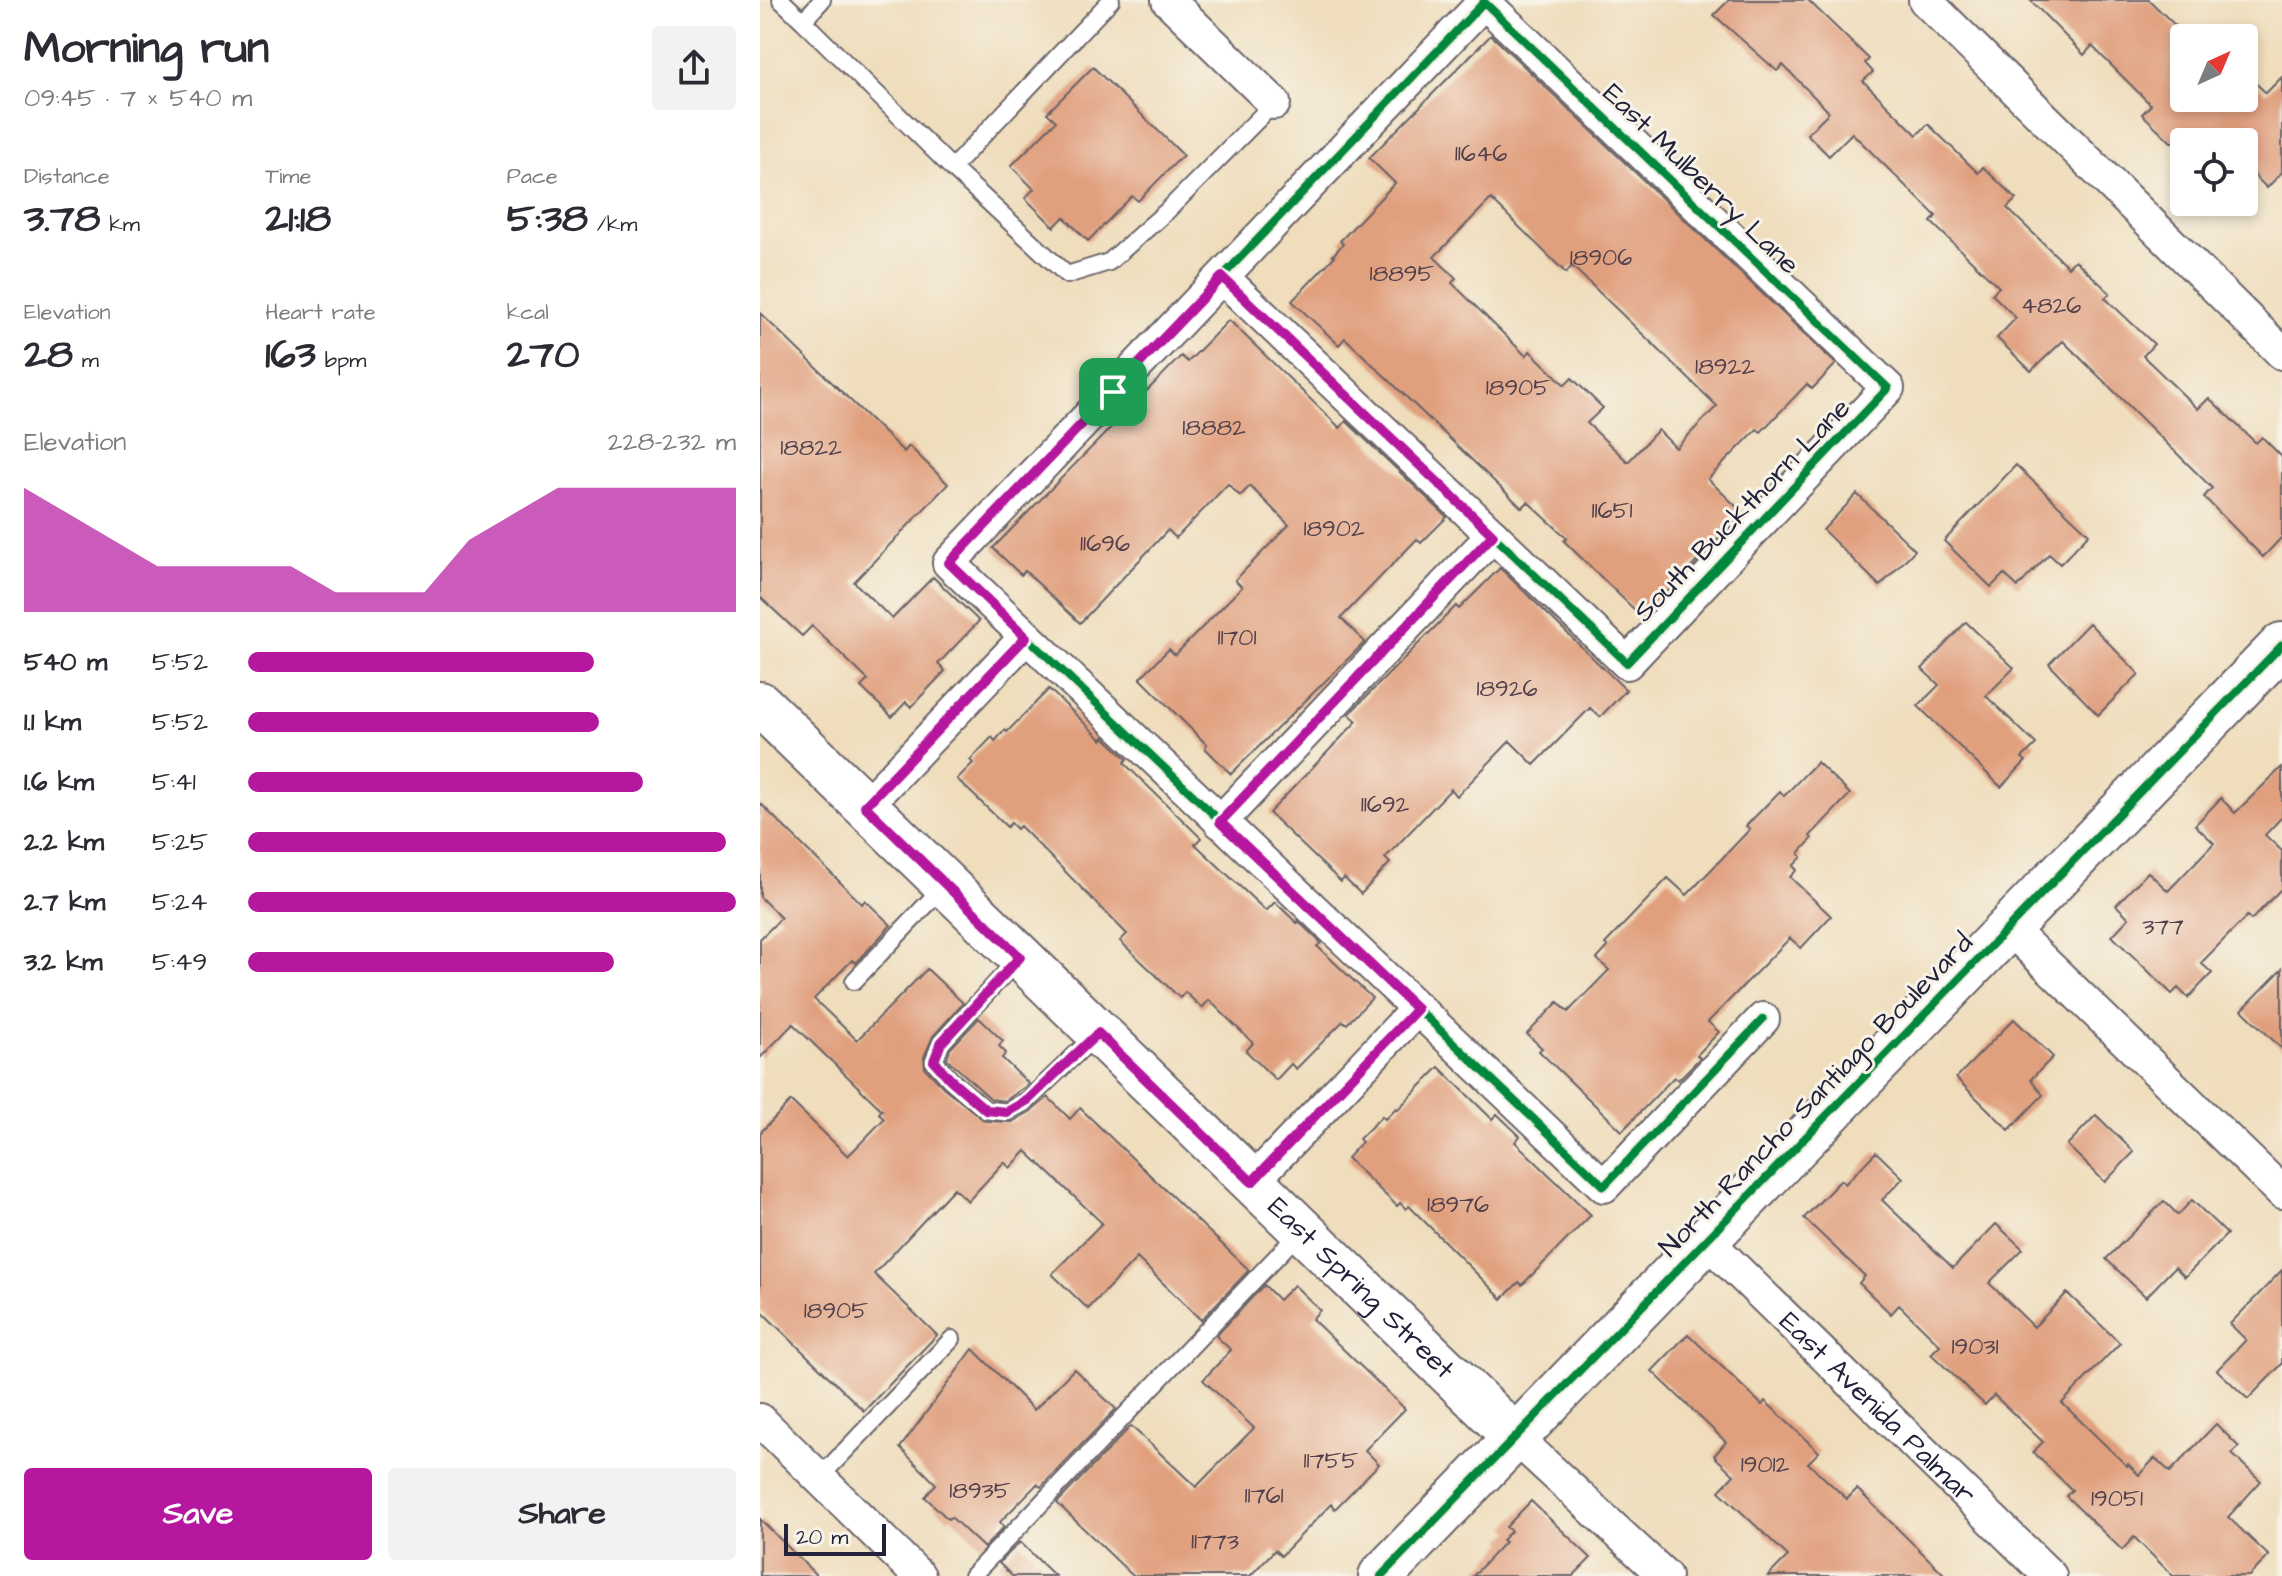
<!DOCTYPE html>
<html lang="en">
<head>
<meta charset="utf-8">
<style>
  body { margin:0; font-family:"Architects Daughter",sans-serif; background:#f2f2f3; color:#2b2b33; height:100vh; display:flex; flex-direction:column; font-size:30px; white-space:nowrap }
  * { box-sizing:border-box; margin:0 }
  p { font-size:26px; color:#7c7c81 }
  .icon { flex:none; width:44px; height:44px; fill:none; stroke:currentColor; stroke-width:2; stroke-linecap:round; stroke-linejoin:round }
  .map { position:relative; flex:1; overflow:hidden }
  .details { display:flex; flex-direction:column; background:#fff; width:760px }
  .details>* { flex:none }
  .needle { width:52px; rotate:44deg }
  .buttons { position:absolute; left:1410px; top:24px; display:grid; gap:16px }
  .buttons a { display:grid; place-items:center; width:88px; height:88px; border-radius:8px; background:#fff; box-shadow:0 4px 12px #0003; font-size:40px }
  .scale { position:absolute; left:24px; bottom:20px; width:102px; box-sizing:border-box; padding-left:8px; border:4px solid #22223b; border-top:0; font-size:22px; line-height:28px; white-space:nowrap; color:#22223b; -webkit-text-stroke:6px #f7f3e8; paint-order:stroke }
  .pin { position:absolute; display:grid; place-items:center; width:68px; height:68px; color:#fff; margin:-34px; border-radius:16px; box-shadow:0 4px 12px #0006 }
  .round { display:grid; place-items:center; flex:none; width:84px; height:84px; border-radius:8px; background:#f2f2f3 }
  .overview { display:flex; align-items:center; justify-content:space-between; height:136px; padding:0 24px }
  h1 { font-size:44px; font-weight:800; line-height:60px }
  .stats { display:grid; grid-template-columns:repeat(3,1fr); gap:12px; height:136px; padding:8px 24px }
  .stats div { display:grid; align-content:center }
  .stats b { font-size:40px; font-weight:800 }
  .stats small { font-size:22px; font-weight:400 }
  .stats p { font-size:22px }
  .chart { height:224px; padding:16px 24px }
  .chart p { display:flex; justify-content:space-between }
  .chart svg { width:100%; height:144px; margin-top:8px; fill:#b5179e; opacity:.7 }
  .cta { display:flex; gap:16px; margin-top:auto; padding:16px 24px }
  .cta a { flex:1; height:92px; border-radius:8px; background:#b5179e; color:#fff; font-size:32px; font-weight:800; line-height:92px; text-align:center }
  .cta a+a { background:#f2f2f3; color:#2b2b33 }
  ul { padding:0 24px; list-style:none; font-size:26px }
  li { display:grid; grid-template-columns:128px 96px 1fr; align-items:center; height:60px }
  li i { height:20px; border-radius:10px; background:#b5179e }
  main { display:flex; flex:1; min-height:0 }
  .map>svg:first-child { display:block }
</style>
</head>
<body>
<main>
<section class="details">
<div class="overview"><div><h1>Morning run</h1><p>09:45 · 7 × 540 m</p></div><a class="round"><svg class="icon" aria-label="share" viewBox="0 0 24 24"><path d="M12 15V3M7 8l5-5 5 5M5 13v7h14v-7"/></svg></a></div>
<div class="stats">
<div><p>Distance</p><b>3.78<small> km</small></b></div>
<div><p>Time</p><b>21:18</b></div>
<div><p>Pace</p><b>5:38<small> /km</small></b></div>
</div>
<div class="stats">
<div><p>Elevation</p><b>28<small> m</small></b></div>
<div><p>Heart rate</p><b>163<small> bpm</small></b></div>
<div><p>kcal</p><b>270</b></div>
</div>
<div class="chart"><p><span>Elevation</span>228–232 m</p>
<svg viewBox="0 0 160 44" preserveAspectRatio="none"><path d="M0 44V6L10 14L20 22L30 30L40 30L50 30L60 30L70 38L80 38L90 38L100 22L110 14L120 6L130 6L140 6L150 6L160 6V44z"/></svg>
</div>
<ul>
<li><b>540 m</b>5:52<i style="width:71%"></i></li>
<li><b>1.1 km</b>5:52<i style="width:72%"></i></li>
<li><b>1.6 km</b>5:41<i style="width:81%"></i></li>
<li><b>2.2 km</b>5:25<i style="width:98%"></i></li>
<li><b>2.7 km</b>5:24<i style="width:100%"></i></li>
<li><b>3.2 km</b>5:49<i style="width:75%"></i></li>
</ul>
<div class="cta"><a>Save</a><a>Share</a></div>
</section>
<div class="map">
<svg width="1522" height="1576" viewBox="0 0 1522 1576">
  <rect width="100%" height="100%" fill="#f7f3e8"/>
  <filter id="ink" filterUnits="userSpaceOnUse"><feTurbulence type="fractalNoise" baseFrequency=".0125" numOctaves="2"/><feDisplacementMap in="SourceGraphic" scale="16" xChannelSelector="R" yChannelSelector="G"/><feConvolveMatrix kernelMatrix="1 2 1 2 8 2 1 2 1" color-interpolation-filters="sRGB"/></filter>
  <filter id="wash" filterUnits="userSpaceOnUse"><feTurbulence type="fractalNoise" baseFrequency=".006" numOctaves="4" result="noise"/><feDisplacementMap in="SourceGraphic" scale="32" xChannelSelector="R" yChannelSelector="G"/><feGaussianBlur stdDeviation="1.8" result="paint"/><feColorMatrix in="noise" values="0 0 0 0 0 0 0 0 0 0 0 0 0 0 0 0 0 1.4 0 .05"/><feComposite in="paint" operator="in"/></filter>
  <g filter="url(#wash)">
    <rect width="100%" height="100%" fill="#efddbc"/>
    <g id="blocks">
      <path fill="#e09f7d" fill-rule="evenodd" d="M969 0H1048L1109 59 1105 63 1113 72 1103 81 1157 135 1168 124 1218 173 1223 167 1256 199 1247 208 1308 267 1315 260 1350 293 1345 298 1394 344 1383 356 1438 409 1449 398 1496 443 1502 437 1522 457V537L1503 557 1444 497 1452 488 1303 341 1271 371 1237 338 1256 318 1232 294 1239 287 1171 222 1176 216 1092 133 1069 156 1047 134 1069 112 1023 65 1017 71 954 15Z
        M1270 0H1389L1424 34V98H1484V72L1506 93 1522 77V172L1507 188 1484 165V142H1411L1382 114 1391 105 1332 46 1324 55Z
        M731 35 1076 364 1052 389 1047 384 1001 432 997 429 948 479 983 513 883 618 804 541 807 538 768 502 762 508 585 338 579 345 532 301 575 256 573 255 583 244 580 241 635 183 609 158ZM731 199 806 273 812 266 957 406 916 448 898 430 868 462 827 423 843 408 812 378 805 385 770 351 766 356 692 283 696 278 674 257Z
        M333 67 423 155 378 201 372 196 328 241 304 217 294 227 265 198 274 189 251 166 296 121 287 113Z
        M0 313 144 452 149 446 188 484 94 582 132 619 173 577 219 621 178 664 185 671 151 707 146 702 132 717 101 687 108 680 52 626 42 636 0 597Z
        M469 320 580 428 586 421 687 517 661 543 657 539 581 618 605 642 471 774 445 748 447 745 380 678 409 649 415 655 482 587 475 580 529 525 490 486 480 496 468 484 416 538 408 530 320 623 265 571 261 575 233 548 421 356 428 362Z
        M1256 465 1329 534 1300 564 1289 554 1258 587 1244 574 1231 587 1184 541Z
        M1097 494 1155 550 1120 586 1063 530Z
        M740 568 866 690 840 717 830 708 774 765 750 741 697 796 691 789 625 858 630 863 601 894 584 878 581 882 509 813 597 721 589 714 696 606 699 609Z
        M1206 622 1254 668 1226 696 1276 744 1262 758 1266 761 1241 787 1158 706 1179 685 1162 669Z
        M1329 623 1379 674 1338 715 1289 664Z
        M289 689 342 740 344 737 367 759 364 763 441 838 435 844 506 911 515 902 537 923 538 921 561 943 557 946 612 998 587 1024 583 1021 536 1069 531 1064 516 1080 486 1051 493 1043 449 1000 442 1008 425 992 420 998 360 941 367 934 260 826 257 829 251 823 247 827 197 779 213 763 210 760 232 737 235 741 245 730 247 732Z
        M1057 762 1090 794 1050 836 1052 839 1039 853 1042 857 1033 866 1037 870 1030 877 1071 916 1041 948 1030 938 948 1022 959 1032 937 1055 940 1058 918 1080 914 1077 862 1131 779 1051 782 1048 767 1034 798 1002 808 1012 849 970 837 959 848 947 845 944 908 878 927 895 990 829 986 826 1020 791 1024 796Z
        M1522 767V817L1505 835 1522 851V888L1491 920 1487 916 1441 963 1452 973 1428 998 1418 988 1412 994 1352 936 1369 918 1356 905 1388 872 1408 891 1454 843 1435 825 1461 798 1475 813Z
        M0 803 102 904 105 900 131 925 96 963 92 960 54 999 97 1040 167 969 203 1003 173 1036 164 1057 165 1068 183 1087 225 1121 252 1122 273 1110 288 1097 310 1119 320 1108 489 1270 441 1320 377 1258 328 1309 292 1274 342 1223 266 1151 250 1168 244 1162 208 1201 194 1188 114 1274 177 1335 104 1411 0 1310V1133L31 1101 88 1156 124 1119 119 1113 122 1110 33 1024 0 1058V939L21 918 0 897Z
        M1522 969V1049L1482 1010Z
        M219 1018 243 1041 239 1046 246 1053 242 1058 269 1084 245 1101 231 1099 187 1059 190 1049Z
        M1254 1019 1293 1057 1271 1079 1283 1095 1249 1130 1196 1078Z
        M679 1067 732 1119 737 1114 760 1136 755 1142 831 1215 762 1285 759 1282 742 1299 649 1206 646 1209 640 1203 637 1206 587 1158 602 1142 599 1139 622 1116 625 1119 636 1108 637 1110Z
        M1336 1115 1374 1152 1345 1182 1307 1145Z
        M1116 1152 1143 1178 1122 1200 1193 1268 1236 1224 1263 1249 1229 1283 1274 1327 1307 1293 1360 1343 1302 1403 1367 1466 1368 1464 1379 1475 1395 1458 1410 1472 1456 1424 1479 1447 1472 1454 1501 1481 1468 1517 1509 1556 1489 1576H1413L1374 1537 1362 1550 1306 1496 1312 1490 1273 1452 1283 1442 1234 1395 1225 1405 1171 1354 1180 1345 1139 1305 1131 1314 1099 1283 1105 1276 1044 1218 1081 1180 1085 1184Z
        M1432 1200 1467 1234 1425 1277 1415 1267 1386 1297 1346 1259 1404 1201 1418 1215Z
        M1522 1270V1364L1488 1399 1457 1370 1486 1340 1470 1324Z
        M504 1285 519 1300 534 1285 560 1310 552 1319 645 1409 605 1450 619 1464 575 1509 571 1504 521 1556 515 1550 490 1576H373L297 1503 371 1426 436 1487 494 1428 443 1380 471 1350 456 1336Z
        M928 1334 1002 1405 1005 1401 1059 1452 1048 1463 1087 1499 1097 1489 1186 1576H1008L1028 1556 959 1491 974 1475 954 1456 966 1442 892 1371Z
        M213 1349 274 1410 314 1369 356 1409 281 1487 277 1484 240 1522 244 1527 224 1548 191 1517 188 1519 165 1497 176 1484 140 1448Z
        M771 1501 831 1558 813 1576H713L745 1542 742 1540 751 1531 746 1527Z
        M0 1519 57 1576H0Z
        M260 1542 295 1576H252L239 1563Z"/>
    </g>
  </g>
  <g filter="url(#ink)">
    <use href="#blocks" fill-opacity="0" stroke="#6a6368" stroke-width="2"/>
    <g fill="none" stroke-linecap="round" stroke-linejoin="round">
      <defs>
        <path id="lane" d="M21 0 43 21 62 0
          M43 21 192 168 351 0
          M192 168 307 275 349 262 407 211 514 103
          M259 958 181 1043 174 1061 190 1079 226 1110 247 1112 268 1100 338 1033
          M94 981 185 885
          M59 1478 192 1339
          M212 1576 541 1231"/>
        <g id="street">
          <path d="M408 0 514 103"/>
          <path d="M1165 0 1522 353"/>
          <path d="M462 277 867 663 1128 388 724 2 189 563 844 1186 1003 1019"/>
          <path d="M105 806 266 637"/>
          <path d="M460 822 733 535"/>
          <path d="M1248 927 1522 1192"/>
          <path d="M492 1182 657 1009"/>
          <path id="s1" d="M946 1240 1290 1576"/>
          <path d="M0 1420 159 1576"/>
          <path d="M755 1437 905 1576"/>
        </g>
        <g id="secondary">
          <path id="s2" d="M0 704 755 1437"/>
          <path d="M621 1576 1522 645"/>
        </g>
      </defs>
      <use href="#lane" stroke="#6a6368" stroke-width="20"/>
      <use href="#street" stroke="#6a6368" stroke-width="36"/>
      <use href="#secondary" stroke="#6a6368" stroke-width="48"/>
      <use href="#lane" stroke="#fff" stroke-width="16"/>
      <use href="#street" stroke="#fff" stroke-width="32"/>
      <use href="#secondary" stroke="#fff" stroke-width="44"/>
      <defs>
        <path id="cycleway" d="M462 277 867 663 1128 388 724 2 189 563 844 1186 1003 1019
          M621 1576 1522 645"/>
      </defs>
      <use href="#cycleway" stroke="#f7f3e8" stroke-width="13"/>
      <use href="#cycleway" stroke="#00873e" stroke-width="8"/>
    </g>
  </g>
  <g fill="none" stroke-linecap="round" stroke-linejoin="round" filter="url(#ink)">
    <defs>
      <path id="route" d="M462 277 733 535 460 822 657 1009 492 1182 338 1033 268 1100 247 1112 226 1110 190 1079 174 1061 181 1043 260 957 105 806 266 637 189 563Z"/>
    </defs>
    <use href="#route" stroke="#fff" stroke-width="16"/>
    <use href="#route" stroke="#b5179e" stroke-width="10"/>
  </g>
  <g text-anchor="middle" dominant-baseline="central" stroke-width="6" stroke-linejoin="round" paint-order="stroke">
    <g font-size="24" fill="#52414c">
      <text x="721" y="154">11646</text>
      <text x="841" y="258">18906</text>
      <text x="642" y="274">18895</text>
      <text x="1291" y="306">4826</text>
      <text x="965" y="367">18922</text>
      <text x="758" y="388">18905</text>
      <text x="454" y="428">18882</text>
      <text x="51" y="448">18822</text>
      <text x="852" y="511">11651</text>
      <text x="574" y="529">18902</text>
      <text x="345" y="544">11696</text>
      <text x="477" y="638">11701</text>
      <text x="747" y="689">18926</text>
      <text x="625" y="805">11692</text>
      <text x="1403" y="927">377</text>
      <text x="698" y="1205">18976</text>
      <text x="76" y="1311">18905</text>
      <text x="1215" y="1347">19031</text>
      <text x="571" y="1461">11755</text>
      <text x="1005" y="1465">19012</text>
      <text x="220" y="1491">18935</text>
      <text x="504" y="1496">11761</text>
      <text x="1357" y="1499">19051</text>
      <text x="455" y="1542">11773</text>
    </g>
    <g font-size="28" fill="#22223b" stroke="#f7f3e8">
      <text transform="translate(941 179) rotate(44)">East Mulberry Lane</text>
      <text transform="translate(982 510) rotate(-46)">South Buckthorn Lane</text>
      <text transform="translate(1056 1095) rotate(-46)">North Rancho Santiago Boulevard</text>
      <text stroke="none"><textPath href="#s2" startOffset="838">East Spring Street</textPath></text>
      <text stroke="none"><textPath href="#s1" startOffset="240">East Avenida Palmar</textPath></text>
    </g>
  </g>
</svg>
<div class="buttons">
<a><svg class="needle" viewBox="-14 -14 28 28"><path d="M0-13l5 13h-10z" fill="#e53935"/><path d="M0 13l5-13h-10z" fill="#7c7c81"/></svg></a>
<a><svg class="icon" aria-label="locate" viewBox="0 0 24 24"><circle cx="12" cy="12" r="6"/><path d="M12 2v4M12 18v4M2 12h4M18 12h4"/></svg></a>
</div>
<div class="scale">20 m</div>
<div class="pin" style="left:353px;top:392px;background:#1e9e55"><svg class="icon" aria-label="arrive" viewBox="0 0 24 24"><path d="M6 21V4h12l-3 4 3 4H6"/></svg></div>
</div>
</main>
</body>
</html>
